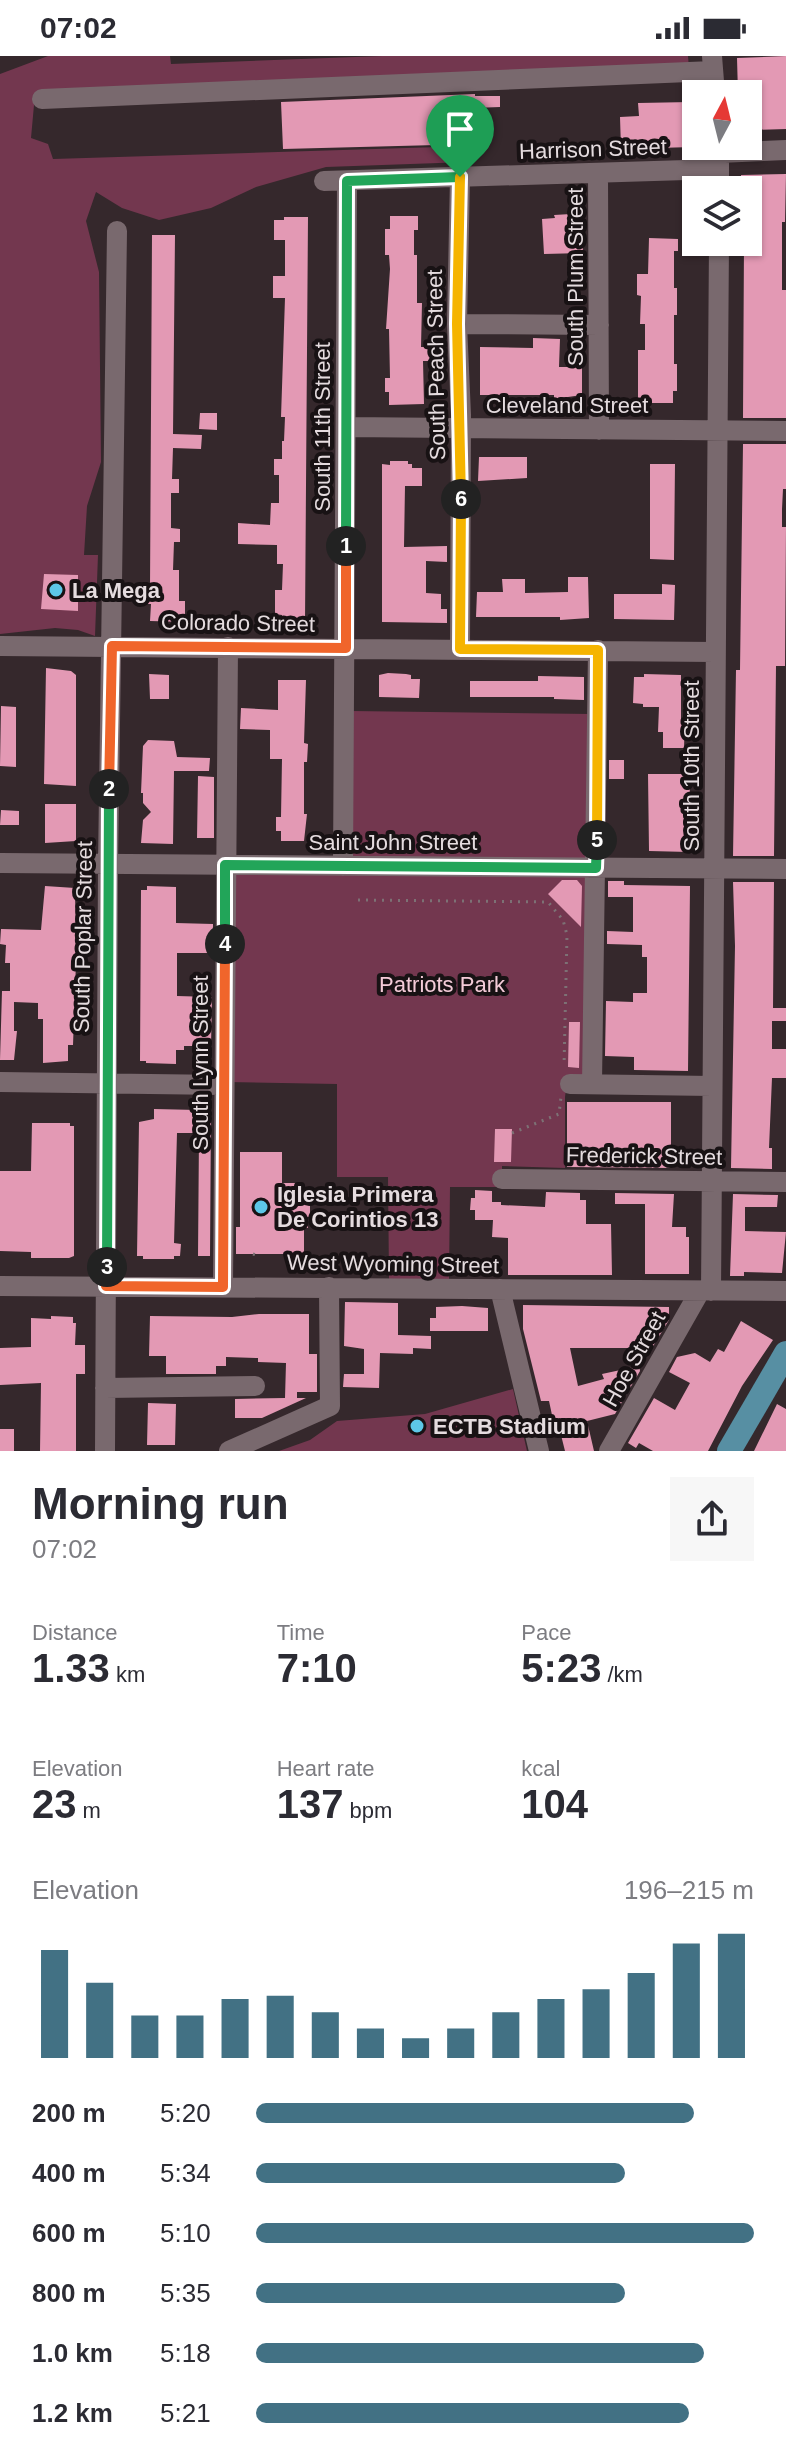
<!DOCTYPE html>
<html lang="en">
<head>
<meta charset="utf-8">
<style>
  body { margin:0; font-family:Helvetica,sans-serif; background:#f7f7f7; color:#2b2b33; height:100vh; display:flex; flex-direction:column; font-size:30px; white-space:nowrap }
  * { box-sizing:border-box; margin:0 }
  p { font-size:26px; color:#7c7c81 }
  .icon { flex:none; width:44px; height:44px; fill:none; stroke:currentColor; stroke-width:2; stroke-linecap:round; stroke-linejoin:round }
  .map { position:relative; height:1395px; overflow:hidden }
  .drawer { display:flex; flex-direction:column; background:#fff; flex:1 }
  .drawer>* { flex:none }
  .needle { width:52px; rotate:7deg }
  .controls { position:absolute; left:682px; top:24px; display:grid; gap:16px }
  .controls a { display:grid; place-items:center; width:80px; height:80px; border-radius:0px; background:#fff; box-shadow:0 2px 6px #0004; font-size:40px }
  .pin { position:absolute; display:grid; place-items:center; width:68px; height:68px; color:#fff; margin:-82px -34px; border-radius:50% 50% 50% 0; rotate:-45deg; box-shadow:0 0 8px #0007 }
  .pin .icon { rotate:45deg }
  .km { position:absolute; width:40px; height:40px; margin:-20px; border-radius:50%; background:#222; color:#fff; font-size:22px; line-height:40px; text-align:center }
  .round { display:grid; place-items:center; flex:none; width:84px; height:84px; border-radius:0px; background:#f7f7f7 }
  .summary { display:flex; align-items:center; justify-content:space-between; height:136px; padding:0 32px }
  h1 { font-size:44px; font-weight:600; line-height:60px }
  .figures { display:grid; grid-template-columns:repeat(3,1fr); gap:12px; height:136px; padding:8px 32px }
  .figures div { display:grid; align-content:center }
  .figures b { font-size:40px; font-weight:600 }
  .figures small { font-size:22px; font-weight:400 }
  .figures p { font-size:22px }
  .chart { height:224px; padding:16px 32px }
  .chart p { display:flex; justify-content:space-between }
  .chart svg { width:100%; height:144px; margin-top:8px; stroke:#427184; stroke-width:6 }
  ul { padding:0 32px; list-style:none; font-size:26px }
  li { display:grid; grid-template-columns:128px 96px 1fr; align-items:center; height:60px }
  li i { height:20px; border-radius:10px; background:#427184 }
  .status { display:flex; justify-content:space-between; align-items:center; height:56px; padding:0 40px; background:#fff; direction:ltr }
  .status svg { height:22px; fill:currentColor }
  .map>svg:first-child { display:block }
</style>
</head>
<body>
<div class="status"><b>07:02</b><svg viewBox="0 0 49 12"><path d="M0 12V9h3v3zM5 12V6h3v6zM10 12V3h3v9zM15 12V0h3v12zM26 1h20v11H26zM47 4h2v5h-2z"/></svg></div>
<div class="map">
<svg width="786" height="1395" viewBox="0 0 786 1395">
  <rect width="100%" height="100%" fill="#35282c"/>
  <path fill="#73374f" d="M48 0H170L171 8 382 0H688L689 12 35 38 31 82 48 88 53 103 471 90 467 106 326 111 256 131 211 152 159 164 122 152 96 136 86 165 99 216 101 406 87 450 84 499H98L95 580 78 574 55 572 0 578V18Z
    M351 655 591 658 586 1020 568 1019 565 1041V1112L502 1110V1131H450L449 1223H389L388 1121H337V1028L227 1026 229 815 348 817Z
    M513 1333 527 1395H279L310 1384 337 1365 425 1358Z"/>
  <path fill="#e399b4" d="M786 0V73L748 74V38H738L737 2Z
    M475 38V40H500V51L474 52 475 88 283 93 281 46Z
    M691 46 693 91 621 93 620 61 639 60 638 47Z
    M786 118 785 166H782V234H786V362H743L744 186H748V134H741V119Z
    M571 158V161H582L583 197 544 198 542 163 555 162 554 159Z
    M390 160H418V174H414V199H417V247H422L421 291H445L444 305H423L424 348 389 349V336H385V322H390L389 273H386L390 213 389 199H385V173H390Z
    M284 161H308L305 566H282V559L275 558V534H282L283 508H277V489L238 488V467L270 469 271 447H279V419H274V403H282V385H284L285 361H281L285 242H273V220H285V184H274V164H284Z
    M152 179H175L173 378 202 379 201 393 173 392 172 423H179V437H171V472L180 473V486H174L173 514H179V545H185V566L150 565 151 548H145V532H150Z
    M649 182 678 183V195H674V232H677V259H674V308H677V335H673V347H638V294H645V268H640L641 240 637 239V218H648Z
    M533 282 560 283 559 311H582V339L554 343V339H506V342H493V339H480V291L533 292Z
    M200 357H217V374L199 373Z
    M743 388H786V433H783L782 453V471H786L785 610H776L774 800H733L736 614H740Z
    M479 401H527V422L478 425Z
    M390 405H408V408H412V412H422V430H405L404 491 447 490V506L426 505V537L441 538V553H447V567L382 566V408L390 409Z
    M650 408H675L674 504 650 503Z
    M44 518 78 519V555L41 553Z
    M568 521H588L589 562 560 564V561H476L477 536H503L502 523H525V537L568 536Z
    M662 528 675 529 674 564 614 563V538H662Z
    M46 612 71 615 76 619V730L44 728Z
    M388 617 406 618 411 619V623H420L419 642 379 641V619Z
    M149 618 169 619V643H150Z
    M644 618 681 619V663H685L684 692H663V676H658L659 651H643V648L633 647 634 621H644Z
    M538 620 584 621V644L554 643V641H470V625H538Z
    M278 624H306L304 687 308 688 307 706H304V758H307L304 785H281V775H276V761H281L282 703H270V674L240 673 241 652 278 654Z
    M1 650 16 651V711L0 710Z
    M148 684 174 685 177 701 210 702 209 715H174L173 788 141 787 143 764 151 756 143 747V737H141L143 690Z
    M609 704H624V723H609Z
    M648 718H690L689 796 649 795Z
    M198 720 214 721V782H197Z
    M45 748H76V785L45 787Z
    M1 754 19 755V769H0Z
    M562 824H577L582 830 581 871 548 838Z
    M608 825H624V829L690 830 688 1015 634 1014V1001L605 1000 606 945 633 946V937H647V901H642V889L607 888V875L633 876V841H608Z
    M733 826H774L773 952H786V965H772V993H786V1022H772L769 1092H772V1113L731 1112 735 890Z
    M45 830 75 832 76 906 73 989H68V1005L43 1007V963H38V947L14 946V975H17L14 1004H0L2 935H10V907H5L6 889 0 888 1 873 41 874Z
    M147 830 176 831V867L213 868V897H177V940L212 941 211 990H184V994H176V1008L146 1007V1005H140L141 834H147Z
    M569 966H580L579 1012 568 1011Z
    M567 1046H671V1112L567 1111Z
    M197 1051 211 1052 210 1200H198L199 1077H177L174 1187 181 1188 180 1200H174V1203H143V1200H137L139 1066 154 1063V1053L197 1054Z
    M32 1067H70V1070H74V1200L69 1202H31V1196L0 1195V1115H31Z
    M495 1073H512L511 1106H494Z
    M240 1096H282V1127H304V1132H310V1161H307L308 1172H304V1198H236V1171H240Z
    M475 1134 492 1135V1146H501V1149L545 1151 546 1136 580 1137V1144H586V1168H611L612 1219H508V1182L492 1181 493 1164H475V1154H470L471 1142H475Z
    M615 1137 674 1138 672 1171H686V1181H689V1218H645V1148H615Z
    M733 1138 778 1139 777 1151H745V1175L786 1176 782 1217 744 1216V1220H730Z
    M345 1246 398 1247V1279L431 1280V1293L413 1292V1298L380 1297 379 1332 343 1331 344 1318H364V1293L344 1290Z
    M523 1249 669 1251V1264L652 1292H570L578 1330 604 1323 602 1318 639 1310 640 1315 615 1358 587 1365 594 1395H565L557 1363 552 1359 549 1345H541L523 1273Z
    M462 1250 488 1252V1275H430V1262H436V1251Z
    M259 1258H309V1298H317V1336H297V1342H306L262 1362H235V1343L285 1342 286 1307 258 1306V1302L226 1301V1310H216V1318H166V1300H149L150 1260 232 1261Z
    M51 1260 73 1261V1267H76L75 1289H85V1318H76V1395H40L41 1327 0 1329V1292L31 1291V1262L51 1263Z
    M741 1265 773 1284 742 1330 708 1395H653L639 1387 636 1392 628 1387 654 1342 675 1354 690 1327 669 1316 677 1301 695 1297 710 1306 718 1293 724 1296Z
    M148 1347 176 1348 175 1389H147Z
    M777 1348 786 1353V1395H754Z
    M0 1373H14V1395H0Z"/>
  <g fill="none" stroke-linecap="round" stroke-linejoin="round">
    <path stroke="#7d7175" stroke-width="3" stroke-dasharray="2 6" stroke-linecap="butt" d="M358 844 548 846 563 864 567 879 564 1010
      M512 1077 559 1058 561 1041
      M307 1164H313
      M253 1198 259 1200"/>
    <path stroke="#79696e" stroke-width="20" d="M712 0 715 38
      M42 43 713 15
      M719 97 786 94
      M598 117 599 374
      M460 121 457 268 461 359 460 593
      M324 125 719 113
      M719 134V102
      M457 268 599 269
      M347 371 786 375
      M0 590 715 596
      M0 807 786 813
      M343 810 347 125
      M0 1026 224 1029
      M570 1028 712 1030
      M592 1028 598 594
      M502 1123 786 1126
      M0 1230 786 1235
      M223 1231 228 591
      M500 1233 539 1395
      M711 1235 719 186
      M105 1332 255 1330
      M105 1395 108 808 117 175
      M229 1395 330 1350 329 1231
      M609 1395 700 1235"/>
    <path stroke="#578fa3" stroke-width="24" d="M729 1395 786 1297"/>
  </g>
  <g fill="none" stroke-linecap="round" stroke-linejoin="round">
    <defs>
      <path id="split-1" d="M346 490 347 125 460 121"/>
      <path id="split-2" d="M109 733 112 590 346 592V490"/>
      <path id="split-3" d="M107 1211 109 733"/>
      <path id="split-4" d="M107 1211 106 1230 223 1231 225 888"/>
      <path id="split-5" d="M225 888V809L596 812 597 784"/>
      <path id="split-6" d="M461 443 460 593 598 594 597 784"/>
      <path id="split-7" d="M460 121 457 268 461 443"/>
    </defs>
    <use href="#split-1" stroke="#fff" stroke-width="16"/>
    <use href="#split-2" stroke="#fff" stroke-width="16"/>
    <use href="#split-3" stroke="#fff" stroke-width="16"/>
    <use href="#split-4" stroke="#fff" stroke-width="16"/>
    <use href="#split-5" stroke="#fff" stroke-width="16"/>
    <use href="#split-6" stroke="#fff" stroke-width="16"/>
    <use href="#split-7" stroke="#fff" stroke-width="16"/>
    <use href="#split-1" stroke="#22a559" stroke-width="10"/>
    <use href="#split-2" stroke="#f0652b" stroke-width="10"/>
    <use href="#split-3" stroke="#22a559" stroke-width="10"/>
    <use href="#split-4" stroke="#f0652b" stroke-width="10"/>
    <use href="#split-5" stroke="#22a559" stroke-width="10"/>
    <use href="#split-6" stroke="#f5b400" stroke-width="10"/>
    <use href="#split-7" stroke="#f5b400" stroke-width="10"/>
  </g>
  <g fill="#5dc7e8" stroke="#181214" stroke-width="3">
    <circle cx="56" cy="534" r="8"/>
    <circle cx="261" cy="1151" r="8"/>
    <circle cx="417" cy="1370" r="8"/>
  </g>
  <g text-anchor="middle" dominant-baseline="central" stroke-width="8" stroke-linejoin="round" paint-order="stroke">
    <g font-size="22" fill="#e5dcdf" stroke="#181214">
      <text transform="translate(593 93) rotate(-2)">Harrison Street</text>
      <text transform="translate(575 221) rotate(-90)">South Plum Street</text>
      <text transform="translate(436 309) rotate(-91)">South Peach Street</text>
      <text x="567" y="349">Cleveland Street</text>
      <text transform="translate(322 371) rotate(-90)">South 11th Street</text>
      <text transform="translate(238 567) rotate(1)">Colorado Street</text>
      <text transform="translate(691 710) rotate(-90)">South 10th Street</text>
      <text x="393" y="786">Saint John Street</text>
      <text transform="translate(83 881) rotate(-89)">South Poplar Street</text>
      <text transform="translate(200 1007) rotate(-90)">South Lynn Street</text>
      <text transform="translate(644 1100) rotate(1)">Frederick Street</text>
      <text transform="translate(393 1208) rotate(1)">West Wyoming Street</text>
      <text transform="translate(634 1303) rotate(-61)">Hoe Street</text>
    </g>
    <g font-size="22" font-weight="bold" fill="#e5dcdf" stroke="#181214" text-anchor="start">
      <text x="72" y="534">La Mega</text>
      <text x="277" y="1138">Iglesia Primera<tspan x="277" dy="25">De Corintios 13</tspan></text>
      <text x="433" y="1370">ECTB Stadium</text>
    </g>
    <g font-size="22" fill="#f4cbd8" stroke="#181214">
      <text x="442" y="928">Patriots Park</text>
    </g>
  </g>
</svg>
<div class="controls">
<a><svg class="needle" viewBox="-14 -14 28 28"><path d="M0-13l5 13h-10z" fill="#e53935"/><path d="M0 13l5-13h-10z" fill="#7c7c81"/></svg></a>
<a><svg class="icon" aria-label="layers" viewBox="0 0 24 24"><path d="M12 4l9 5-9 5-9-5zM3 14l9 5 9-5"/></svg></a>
</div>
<div class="pin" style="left:460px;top:121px;background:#1e9e55"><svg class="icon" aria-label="arrive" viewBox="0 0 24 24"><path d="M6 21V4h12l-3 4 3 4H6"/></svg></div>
<b class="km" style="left:346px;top:490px">1</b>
<b class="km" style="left:109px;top:733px">2</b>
<b class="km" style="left:107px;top:1211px">3</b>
<b class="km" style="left:225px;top:888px">4</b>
<b class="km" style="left:597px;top:784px">5</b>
<b class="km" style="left:461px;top:443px">6</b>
</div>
<section class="drawer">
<div class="summary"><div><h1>Morning run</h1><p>07:02</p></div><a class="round"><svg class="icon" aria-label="share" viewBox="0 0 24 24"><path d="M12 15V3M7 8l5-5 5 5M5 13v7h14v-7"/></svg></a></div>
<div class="figures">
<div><p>Distance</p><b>1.33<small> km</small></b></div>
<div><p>Time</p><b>7:10</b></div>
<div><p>Pace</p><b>5:23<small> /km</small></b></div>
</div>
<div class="figures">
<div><p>Elevation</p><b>23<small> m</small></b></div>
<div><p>Heart rate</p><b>137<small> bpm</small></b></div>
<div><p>kcal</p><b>104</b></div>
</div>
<div class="chart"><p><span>Elevation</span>196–215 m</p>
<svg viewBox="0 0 160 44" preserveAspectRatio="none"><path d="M5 44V11M15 44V21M25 44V31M35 44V31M45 44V26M55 44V25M65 44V30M75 44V35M85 44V38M95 44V35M105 44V30M115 44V26M125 44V23M135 44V18M145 44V9M155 44V6"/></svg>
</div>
<ul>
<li><b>200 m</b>5:20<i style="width:88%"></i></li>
<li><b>400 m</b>5:34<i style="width:74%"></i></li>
<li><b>600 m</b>5:10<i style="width:100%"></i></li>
<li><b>800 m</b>5:35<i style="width:74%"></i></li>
<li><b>1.0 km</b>5:18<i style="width:90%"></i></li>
<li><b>1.2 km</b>5:21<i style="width:87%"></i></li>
</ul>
</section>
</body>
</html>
